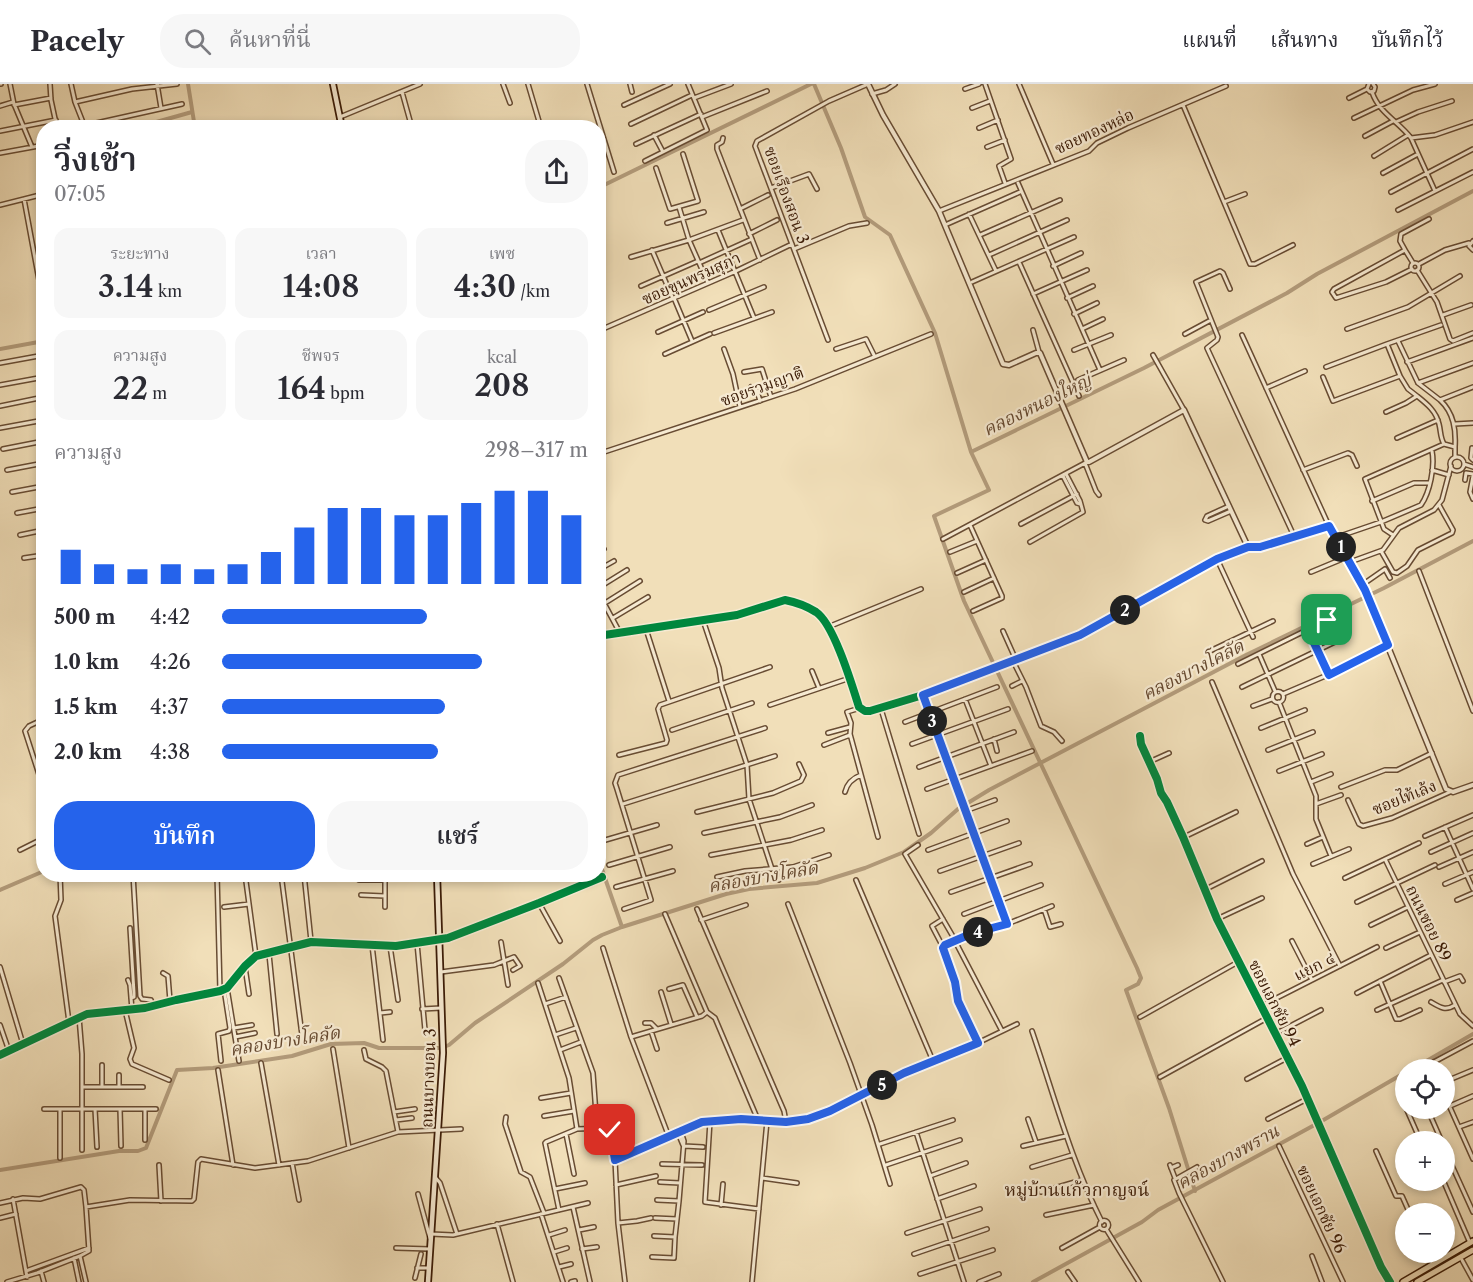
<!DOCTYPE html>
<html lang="th">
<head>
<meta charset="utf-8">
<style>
  body { margin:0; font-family:"Libre Caslon Text","Noto Serif Thai",serif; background:#f7f7f7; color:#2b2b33; height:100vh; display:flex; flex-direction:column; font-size:22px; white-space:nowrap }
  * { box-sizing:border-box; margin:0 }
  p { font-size:20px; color:#7c7c81 }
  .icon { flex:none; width:33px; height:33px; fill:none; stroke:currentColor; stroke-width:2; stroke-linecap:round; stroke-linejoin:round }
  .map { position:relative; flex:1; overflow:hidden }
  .side { position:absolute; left:36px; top:36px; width:570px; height:762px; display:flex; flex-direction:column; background:#fff; border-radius:24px; box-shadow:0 3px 9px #0003 }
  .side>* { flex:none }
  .fabs { position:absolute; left:1395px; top:975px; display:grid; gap:12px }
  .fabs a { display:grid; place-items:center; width:60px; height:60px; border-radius:50%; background:#fff; box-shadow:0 3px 9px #0003; font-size:30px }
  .pin { position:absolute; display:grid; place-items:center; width:51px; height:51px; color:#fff; margin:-26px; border-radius:12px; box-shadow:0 3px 9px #0006 }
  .km { position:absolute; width:30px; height:30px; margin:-15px; border-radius:50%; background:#222; color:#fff; font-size:16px; line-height:30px; text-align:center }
  .round { display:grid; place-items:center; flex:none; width:63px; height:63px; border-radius:24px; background:#f7f7f7 }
  .head { display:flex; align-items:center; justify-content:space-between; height:102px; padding:0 18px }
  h1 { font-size:33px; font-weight:600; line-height:45px }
  .metrics { display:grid; grid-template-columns:repeat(3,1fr); gap:9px; height:102px; padding:6px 18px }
  .metrics div { display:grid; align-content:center; border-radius:15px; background:#f7f7f7; text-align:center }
  .metrics b { font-size:30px; font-weight:600 }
  .metrics small { font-size:16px; font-weight:400 }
  .metrics p { font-size:16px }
  .chart { height:168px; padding:12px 18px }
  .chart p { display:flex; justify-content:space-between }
  .chart svg { width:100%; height:108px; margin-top:6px; stroke:#2563eb; stroke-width:6 }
  .cta { display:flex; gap:12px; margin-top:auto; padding:12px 18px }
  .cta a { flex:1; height:69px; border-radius:24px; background:#2563eb; color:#fff; font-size:24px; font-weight:600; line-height:69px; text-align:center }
  .cta a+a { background:#f7f7f7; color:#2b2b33 }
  ul { padding:0 18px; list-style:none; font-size:20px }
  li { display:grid; grid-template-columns:96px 72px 1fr; align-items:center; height:45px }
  li i { height:15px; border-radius:8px; background:#2563eb }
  header { display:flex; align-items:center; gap:36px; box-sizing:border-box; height:84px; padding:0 30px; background:#fff; border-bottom:2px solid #e1e1e2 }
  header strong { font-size:28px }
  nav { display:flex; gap:33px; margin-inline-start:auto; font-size:21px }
  .search { width:420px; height:54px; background:#f7f7f7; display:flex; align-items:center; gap:15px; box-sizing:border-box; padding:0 21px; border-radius:24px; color:#7c7c81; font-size:22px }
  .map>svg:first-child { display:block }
</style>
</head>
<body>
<header>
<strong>Pacely</strong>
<div class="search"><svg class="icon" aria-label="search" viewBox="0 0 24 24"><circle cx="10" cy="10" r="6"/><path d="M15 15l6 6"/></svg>ค้นหาที่นี่</div>
<nav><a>แผนที่</a><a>เส้นทาง</a><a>บันทึกไว้</a></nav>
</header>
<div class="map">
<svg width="1473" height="1198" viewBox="0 0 1473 1198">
  <rect width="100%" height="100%" fill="#f1dfb9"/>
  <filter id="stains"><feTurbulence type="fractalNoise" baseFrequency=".00333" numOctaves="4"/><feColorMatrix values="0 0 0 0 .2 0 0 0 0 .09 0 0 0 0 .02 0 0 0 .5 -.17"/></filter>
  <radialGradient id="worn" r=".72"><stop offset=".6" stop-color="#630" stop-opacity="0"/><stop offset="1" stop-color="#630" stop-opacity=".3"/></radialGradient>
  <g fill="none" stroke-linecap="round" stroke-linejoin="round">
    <path stroke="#b39c7c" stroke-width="4" d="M188 0 195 44
      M814 0 841 64 865 133 890 151 935 249 971 368 1144 284 1287 209 1317 190 1473 107
      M135 44 192 28
      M598 104 811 0
      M0 265 44 257
      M971 368 989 406 934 432 964 517 1137 884 1141 894 1138 900 1126 906 1169 1024 1195 1107
      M598 774 622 843
      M0 806 44 787
      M1411 986 1473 950
      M0 1086 119 1067H138L146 1064 177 986 213 984 292 972 331 960 364 959 379 964H441L449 961 475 939 563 880 593 856 602 851 622 843 726 810 749 805 817 799 865 784 904 768 931 749 958 725 989 706 1246 571 1384 504 1473 457
      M1033 1198 1142 1138 1158 1126 1320 1038 1406 988"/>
    <defs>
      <path id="minor" d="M0 0H1
        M10 0 14 20 32 63
        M50 0 51 16 57 44
        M71 0 75 18 84 41
        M157 0 161 24
        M503 0 510 19
        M528 0 541 44
        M587 0 614 88
        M630 0 632 8
        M985 0 1011 75 999 82 1005 99
        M1019 0 1053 80
        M965 5 979 0
        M1367 5 1370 8 1374 7 1375 3 1373 0
        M402 8 412 44
        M1372 8C1379 29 1398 37 1411 54L1435 51 1473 38
        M872 10 886 6 895 0
        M694 14 731 0
        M1349 14 1367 5 1369 0
        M75 18 132 5 177 0
        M14 21 51 14
        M624 21 670 0
        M1183 21 1250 180H1255L1293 161
        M0 22 13 18
        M972 24 990 17
        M340 33 420 0
        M702 33 767 7
        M1354 34 1413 6 1435 0
        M1396 38 1418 28 1452 17
        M631 40 692 11
        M74 44 182 20
        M434 44 440 41
        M979 44 998 36
        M0 47 56 36
        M654 51 663 68 707 46 688 0
        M1365 52 1393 37
        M723 54 722 58 717 61V65L760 176
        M1411 54 1435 107
        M636 60 701 30
        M987 63 1005 56
        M0 69 44 61
        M1374 72 1408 51
        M645 77 663 68
        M656 84 670 125 698 117 683 70
        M1383 89 1418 70
        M1018 99 1100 286
        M771 104 809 90 817 105
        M1391 108 1473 65
        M24 115 44 223
        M1224 118 1245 110
        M0 121 44 110
        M679 123 689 156 708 199
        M740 125 768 111
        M1398 126 1473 88
        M939 127 1089 67 1097 59 1128 44 1226 2
        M598 129 600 128
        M969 130 996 187
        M667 139 704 128
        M945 141 1020 108
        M718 146 754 234
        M749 150 777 136
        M980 151 1060 116
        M1473 157 1469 162 1473 166
        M794 165 849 142 867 139
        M652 166 673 215
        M1405 166 1400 157 1401 150 1429 135
        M989 171 1067 136
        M631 173 689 156 743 136
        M1019 178 1079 312
        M699 179 752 155
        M1411 183a4 4 0 1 1 8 0a4 4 0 1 1-8 0Z
        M1419 180 1445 166 1469 159
        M1053 182 1081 169
        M1412 185 1386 198 1336 214 1332 208 1334 205 1405 166 1413 179
        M1417 186 1437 218 1450 255 1453 257 1473 249
        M972 198 1074 153
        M641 202 698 177
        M1230 205 1223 189 1220 187 1196 198 1218 253 1217 256 1207 264 1294 452
        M1033 210 1087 186
        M674 214 692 257
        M1067 214 1093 202
        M709 226 764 203
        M1074 230 1097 219
        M1443 231 1471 221
        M1082 245 1103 235
        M1347 245 1408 223 1460 192
        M1033 246 1039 268
        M598 247 736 187 792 160
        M658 248 703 228
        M714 249 772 228
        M1185 250 1211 236
        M1242 251 1329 442
        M828 256 755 62 757 57 829 17 868 0
        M1398 257 1418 299 1473 279
        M1387 260 1441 241
        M724 265 733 290 740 323
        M836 265 866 255 874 271
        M1074 266 1111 251
        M665 270 710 250
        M1153 271 1184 326
        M1407 278 1473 254
        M0 279 44 271
        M1326 283 1387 260 1400 292
        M744 288 762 285 771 313
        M1323 293 1333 317 1400 292 1408 305 1417 312
        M1078 296 1124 276
        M1418 299 1440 316
        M0 301 44 293
        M751 303 757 307 760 317
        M1266 304 1305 287
        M0 322 44 313
        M1386 328 1406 319 1417 312C1427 320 1436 327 1439 340 1441 348 1440 353 1444 360
        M1455 340 1473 339
        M0 344 44 336
        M1397 354 1438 336
        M1455 363C1456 346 1454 329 1440 316L1473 303
        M1472 364 1471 374 1473 376
        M3 365 44 357
        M598 370 795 305 931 250
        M1450 380a7 7 0 1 1 14 0a7 7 0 1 1-14 0Z
        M1085 379 1096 407 1099 411
        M1464 380 1473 383
        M7 386 44 379
        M1303 386 1348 369 1352 371 1357 382
        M1432 386 1449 391
        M1063 392 1077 419 1080 420
        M1473 392 1470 408 1473 415
        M1465 396 1466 389 1473 390
        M12 408 44 402
        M1372 417 1414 399H1429
        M1229 422 1207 432 1205 436 1208 437 1231 427
        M17 429 44 424
        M1021 440 1077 410
        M970 441 1002 512V514L973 527
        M20 451 44 446
        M1343 451 1381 438 1421 421C1430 408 1435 383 1432 367
        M1393 451 1384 445 1365 395 1444 360 1455 363V373
        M943 455 1087 378
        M1030 458 1083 428 1080 417 1066 390
        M1381 467 1393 488 1397 489 1407 482 1418 466 1452 449 1453 446 1439 421
        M598 468 604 465
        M950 468 977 457
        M24 474 44 471
        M1217 475 1253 553
        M1350 478 1383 466 1399 444 1434 426 1442 416 1451 382
        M598 486 614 477
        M1419 487 1473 627
        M1311 488 1347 473
        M957 489 986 476
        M1362 501 1385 485 1390 494
        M598 504 627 486
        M598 508 620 549
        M964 508 994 494
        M605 519 640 497
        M613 534 648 513
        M703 536 719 584 722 604 747 681 749 715 772 785
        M828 543 921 505
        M598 545 602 551
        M646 545 669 617
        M1308 546 1329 591
        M1003 547 1016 576
        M1210 567 1273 537
        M1259 570 1275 607
        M1013 577 1026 603 1041 642 1054 648 1062 657
        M1238 580 1327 536
        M812 587 819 604
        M1212 598 1293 790 1340 882
        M1012 602 1022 597
        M1242 603 1337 557
        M1272.5 613a5.5 5.5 0 1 1 11 0a5.5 5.5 0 1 1-11 0Z
        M1283 610 1351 581 1388 561
        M923 611 1007 840
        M965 615 991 682
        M1279 618 1316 712V735L1331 772
        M770 621 850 594
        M1253 622 1272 615
        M860 624 847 628 851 639 850 650 878 753
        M881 625 919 750
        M44 635 29 642 25 647 44 706
        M905 638 997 603
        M1261 644 1305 626
        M672 646 752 619
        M828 649 850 643
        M1140 652 1141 660 1157 695 1161 709 1167 718 1183 753 1217 835 1302 1002 1381 1183 1390 1198
        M994 655 997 667
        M912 660 1008 625
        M824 661 850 651
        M1268 666 1313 648
        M619 671 666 659 667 656 658 625 660 621 770 583
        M1149 678 1169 669
        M919 683 1014 648
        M1279 687 1322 670
        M1311 698 1331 690
        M1341 703 1385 686H1397L1432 669
        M927 705 1032 667
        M845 708C847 700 853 694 861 691
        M1348 716 1359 740 1363 742 1392 734 1450 708
        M623 720 775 672
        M1316 720 1341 711
        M965 727 995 716
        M697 728 773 709 801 697 804 691 799 680
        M1445 743 1473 805
        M704 749 780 733 812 721
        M1425 752 1473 731
        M1184 753 1236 728
        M602 757 657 741
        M1307 760 1323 753
        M918 761 905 770 955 856
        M20 766 44 754
        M928 766 1007 737
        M1431 768 1473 749
        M711 771 791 756 822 746
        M1385 775 1460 930 1473 942
        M1313 780 1349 765
        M609 781 670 763
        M1439 783 1473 768
        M776 785 779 796
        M940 787 1019 759
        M60 790 61 816 55 832 69 938
        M133 790 140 912 142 915 151 916 153 922
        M217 790 220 907
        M245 790 256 872
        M281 790 302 951
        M304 790 311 857
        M225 792 237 790
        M717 793 745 787 793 783 829 771
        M1345 794 1419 759
        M359 796H384
        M856 796 933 977 963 966 1017 940
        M1445 800 1473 788
        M616 803 673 787
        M1204 806 1262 777
        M951 808 1030 780
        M361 811 385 812
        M1457 816 1473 809
        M1357 818 1435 781
        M539 819 560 857
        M788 820 850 979 872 1041 890 1100
        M224 823 249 820
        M385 823V790
        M624 825 651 816 617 705 615 699 618 691 765 644
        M697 825 784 1027 786 1038
        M1044 825 1050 843 1061 840
        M964 830 1041 801
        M943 835 932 842 943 863
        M1217 835 1262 814
        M701 836 746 821
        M1371 841 1408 823
        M130 844 134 909V913L131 914
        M440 855 472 845 602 793
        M955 857 1002 947
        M1292 857 1312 896
        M501 858 508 901
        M417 859 425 946
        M372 861 383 956
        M390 862 398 916
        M603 864 631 953 669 1053
        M1386 864 1420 848
        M269 870 277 950
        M0 883 23 960
        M245 883 249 910
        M441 888 494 881 514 873 520 882 513 886
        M163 889 168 892 170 917
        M559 894 593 989 597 1044
        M128 896 130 901 132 926
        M1380 897 1396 935H1400L1420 926
        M1444 898 1460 892 1463 897
        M538 899 569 994 577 1045
        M227 904 239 977
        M669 905 683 901 697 933
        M661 908 671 940
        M1357 909 1431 871
        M1431 918C1441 924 1446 927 1455 921
        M545 920 566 913
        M1261 922 1377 863
        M422 925 441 924
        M125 926 134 964 130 975 132 980 169 996
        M1377 926 1443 896
        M707 928 715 934 758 1036
        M380 929 390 928
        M79 933 82 970V1066
        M1140 933 1238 878
        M645 939H651L657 945
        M0 941 9 967
        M234 944 252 941
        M651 947 657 965
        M1032 947C1054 1011 1071 1077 1102 1138
        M1275 950 1321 926
        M555 951 576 944
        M235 953 255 949
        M631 953 702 932 707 928 665 830
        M978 959 958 917 955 898 944 871 943 863 973 849 1007 840 1052 822
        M333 965 349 1064
        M364 966 366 975 382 983 386 987 398 1048
        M560 966 581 958
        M221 977 218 950 229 947 230 944 224 905
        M261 979 279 1081
        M102 981V1003
        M218 986 233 1081
        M1434 986 1432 979 1473 957
        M119 991V1003
        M1160 993 1267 934
        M1247 995 1287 974
        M1444 998 1473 986
        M82 1003H143
        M1444 1010 1473 1075
        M541 1014 571 1009
        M1403 1017 1421 1058
        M1450 1022 1473 1012
        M1427 1024 1442 1058
        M44 1025H156
        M60 1025V1074
        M95 1025 97 1063
        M120 1025 121 1062
        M145 1025V1056
        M394 1028 415 1025
        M544 1032 574 1027
        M506 1033 505 1040 521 1088 530 1093 544 1129
        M1028 1035 1036 1058
        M1268 1035 1307 1015
        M396 1036 412 1034
        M710 1037 705 1118 759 1125
        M1459 1043 1473 1038
        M916 1048 964 1198
        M678 1049 683 1061
        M566 1050 574 1090
        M880 1060 953 1036
        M684 1062 703 1063
        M1023 1062 1066 1052
        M1279 1062 1343 1198
        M1444 1064 1473 1128
        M1376 1067 1396 1112H1402L1410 1130
        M615 1076 618 1139 625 1198
        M292 1079 299 1116
        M662 1080 702 1081
        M159 1081 161 1117
        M886 1081 960 1056
        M1170 1081 1175 1094
        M1032 1083 1072 1071
        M1197 1083 1174 1096 1179 1109 1223 1198
        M1171 1084 1178 1081
        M930 1092 966 1079
        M435 1093 440 1099 457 1150
        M762 1094 797 1099
        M1443 1096 1470 1159
        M660 1098 680 1099
        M616 1101 656 1092
        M555 1105 585 1099
        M1041 1108 1082 1096
        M418 1110 430 1154
        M13 1115 27 1193
        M937 1115 974 1102
        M657 1116 679 1117 684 1057 681 1048
        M0 1119 23 1114 40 1115 81 1103 84 1106 86 1123 130 1116 192 1117 194 1115 198 1078 201 1075 255 1084 308 1077 398 1048 461 1045
        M721 1121 723 1100
        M573 1123 590 1198
        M559 1126 545 1059 546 1058 577 1045 607 1044 610 1048 615 1076 708 1037 741 1035 786 1038 808 1035 830 1027 933 977
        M541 1130 563 1198
        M1046 1131 1094 1121
        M0 1134 16 1130
        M655 1134 677 1135
        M1099.5 1141a4.5 4.5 0 1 1 9 0a4.5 4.5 0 1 1-9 0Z
        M618 1139 637 1137 651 1134
        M497 1140 513 1198
        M1106 1145 1139 1198
        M579 1146 594 1143
        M907 1149 980 1125
        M431 1150 453 1151 588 1119
        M549 1151 565 1146
        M675 1153 679 1117
        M396 1164 430 1165
        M1062 1164 1100 1143
        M582 1165 597 1163
        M554 1168 567 1164
        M1428 1168 1433 1180
        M914 1170 987 1145
        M1312 1172 1322 1198
        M652 1173 674 1174 675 1153 654 1152
        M74 1174 79 1198
        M1462 1176 1473 1196
        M559 1183 571 1180
        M417 1184H429
        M26 1187 89 1164
        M41 1187 44 1198
        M1068 1188 1075 1198
        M920 1190 993 1166
        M415 1194 421 1170
        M7 1198 37 1189 80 1172
        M86 1198 80 1172 89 1167 86 1123
        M571 1198 575 1197
        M752 1198 767 1037
        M979 1198 999 1190"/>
      <path id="tertiary" d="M868 0 883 31 939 127 1003 280 1009 281 1036 269H1040L1087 378H1089L1184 326 1248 463
        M598 552 737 531 785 516C795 518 808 523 816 528 834 540 852 601 859 623L865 627H870L923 611 1080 551 1217 475 1248 463H1260L1329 442 1369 516 1446 705 1453 708 1473 701
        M0 971 87 930 145 924 176 916 220 907 227 904 245 882 256 872 311 858 390 862 439 855"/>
      <path id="secondary" d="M333 0 342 44
        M428 1198 443 969 437 790"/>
      <path id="primary" d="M1403 1198 1473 1157
        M1417 1198 1473 1166"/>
    </defs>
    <use href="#minor" stroke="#684c33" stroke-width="6"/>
    <use href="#tertiary" stroke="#684c33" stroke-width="7"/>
    <use href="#secondary" stroke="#3b1b06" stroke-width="8"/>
    <use href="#primary" stroke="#3b1b06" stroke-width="8"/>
    <use href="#minor" stroke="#f6ead2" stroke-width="3"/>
    <use href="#tertiary" stroke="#f6ead2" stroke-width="4"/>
    <use href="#secondary" stroke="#f6ead2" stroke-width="4.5"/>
    <use href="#primary" stroke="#f1dfb9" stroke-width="5"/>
    <defs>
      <path id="cycleway" d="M598 552 737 531 785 516C795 518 808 523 816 528 834 540 852 601 859 623L865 627H870L923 611 1080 551 1217 475 1248 463H1260L1329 442
        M1140 652 1141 660 1157 695 1161 709 1167 718 1183 753 1217 835 1302 1002 1381 1183 1390 1198
        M0 971 87 930 145 924 176 916 220 907 227 904 245 882 256 872 311 858 396 862 448 854 539 819 602 793"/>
    </defs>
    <use href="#cycleway" stroke="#f6ead2" stroke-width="11"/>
    <use href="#cycleway" stroke="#00873e" stroke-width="8"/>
  </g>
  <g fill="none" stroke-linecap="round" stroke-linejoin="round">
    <defs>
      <path id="route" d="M610 1046 615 1076 702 1038 741 1035 786 1038 808 1035 830 1027 904 989 978 959 958 917 955 898 943 864 945 861 973 849 1007 840 923 611 1080 551 1217 475 1248 463H1260L1329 442 1365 506 1388 561 1329 591 1308 546 1327 536"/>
    </defs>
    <use href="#route" stroke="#fff" stroke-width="12"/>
    <use href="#route" stroke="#2563eb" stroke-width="8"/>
  </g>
  <g text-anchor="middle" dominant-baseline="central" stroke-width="4.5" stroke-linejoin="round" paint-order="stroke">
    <g font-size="16" fill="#3b1b06" stroke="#f6ead2">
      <text transform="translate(1094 47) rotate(-25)">ซอยทองหล่อ</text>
      <text transform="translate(787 111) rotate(70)">ซอยเรืองสอน 3</text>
      <text transform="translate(691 194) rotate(-24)">ซอยขุนพรมสุภา</text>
      <text transform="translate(762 302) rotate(-20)">ซอยรวมญาติ</text>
      <text transform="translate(1404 713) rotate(-22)">ซอยไท้เล้ง</text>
      <text transform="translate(1429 839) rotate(64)">ถนนซอย 89</text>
      <text transform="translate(1314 882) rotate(-27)">แยก ๔</text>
      <text transform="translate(1275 919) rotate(63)">ซอยเอกชัย 94</text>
      <text transform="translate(428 994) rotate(-88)">ถนนบางบอน 3</text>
      <text transform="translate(1322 1125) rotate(65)">ซอยเอกชัย 96</text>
    </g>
    <g font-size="18" font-style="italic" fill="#65482f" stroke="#f6ead2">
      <text transform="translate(1037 321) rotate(-26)">คลองหนองใหญ่</text>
      <text transform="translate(1193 586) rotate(-27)">คลองบางโคลัด</text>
      <text transform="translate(763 793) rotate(-10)">คลองบางโคลัด</text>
      <text transform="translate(285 957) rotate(-9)">คลองบางโคลัด</text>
      <text transform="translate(1228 1073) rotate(-29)">คลองบางพราน</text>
    </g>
    <g font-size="18" fill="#3b1b06" stroke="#f6ead2">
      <text x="1077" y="1106">หมู่บ้านแก้วกาญจน์</text>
    </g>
  </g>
  <rect width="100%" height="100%" filter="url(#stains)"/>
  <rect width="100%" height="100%" fill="url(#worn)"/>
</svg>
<div class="fabs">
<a><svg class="icon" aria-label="locate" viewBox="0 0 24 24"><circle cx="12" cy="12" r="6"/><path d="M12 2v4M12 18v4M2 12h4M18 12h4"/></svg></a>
<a>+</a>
<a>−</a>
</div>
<div class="pin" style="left:1327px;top:536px;background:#1e9e55"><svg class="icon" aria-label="arrive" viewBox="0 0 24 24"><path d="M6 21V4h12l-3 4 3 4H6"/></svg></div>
<div class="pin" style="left:610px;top:1046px;background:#d93025"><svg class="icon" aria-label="check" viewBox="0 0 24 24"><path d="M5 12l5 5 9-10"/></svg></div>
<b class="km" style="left:1341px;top:463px">1</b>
<b class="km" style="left:1125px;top:526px">2</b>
<b class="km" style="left:932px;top:637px">3</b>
<b class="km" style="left:978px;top:848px">4</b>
<b class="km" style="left:882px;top:1001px">5</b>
<section class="side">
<div class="head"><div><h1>วิ่งเช้า</h1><p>07:05</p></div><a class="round"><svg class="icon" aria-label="share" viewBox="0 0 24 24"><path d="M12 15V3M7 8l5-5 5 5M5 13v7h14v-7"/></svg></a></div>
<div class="metrics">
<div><p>ระยะทาง</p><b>3.14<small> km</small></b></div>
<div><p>เวลา</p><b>14:08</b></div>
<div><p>เพซ</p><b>4:30<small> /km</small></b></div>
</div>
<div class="metrics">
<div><p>ความสูง</p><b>22<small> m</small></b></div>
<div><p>ชีพจร</p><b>164<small> bpm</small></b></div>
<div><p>kcal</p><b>208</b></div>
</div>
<div class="chart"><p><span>ความสูง</span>298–317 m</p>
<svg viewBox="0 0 160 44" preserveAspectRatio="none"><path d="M5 44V30M15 44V36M25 44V38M35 44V36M45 44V38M55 44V36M65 44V31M75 44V21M85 44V13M95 44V13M105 44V16M115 44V16M125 44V11M135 44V6M145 44V6M155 44V16"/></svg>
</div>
<ul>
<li><b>500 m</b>4:42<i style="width:56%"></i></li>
<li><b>1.0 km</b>4:26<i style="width:71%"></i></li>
<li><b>1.5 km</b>4:37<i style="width:61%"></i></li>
<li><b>2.0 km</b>4:38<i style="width:59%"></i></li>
</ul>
<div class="cta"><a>บันทึก</a><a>แชร์</a></div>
</section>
</div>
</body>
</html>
